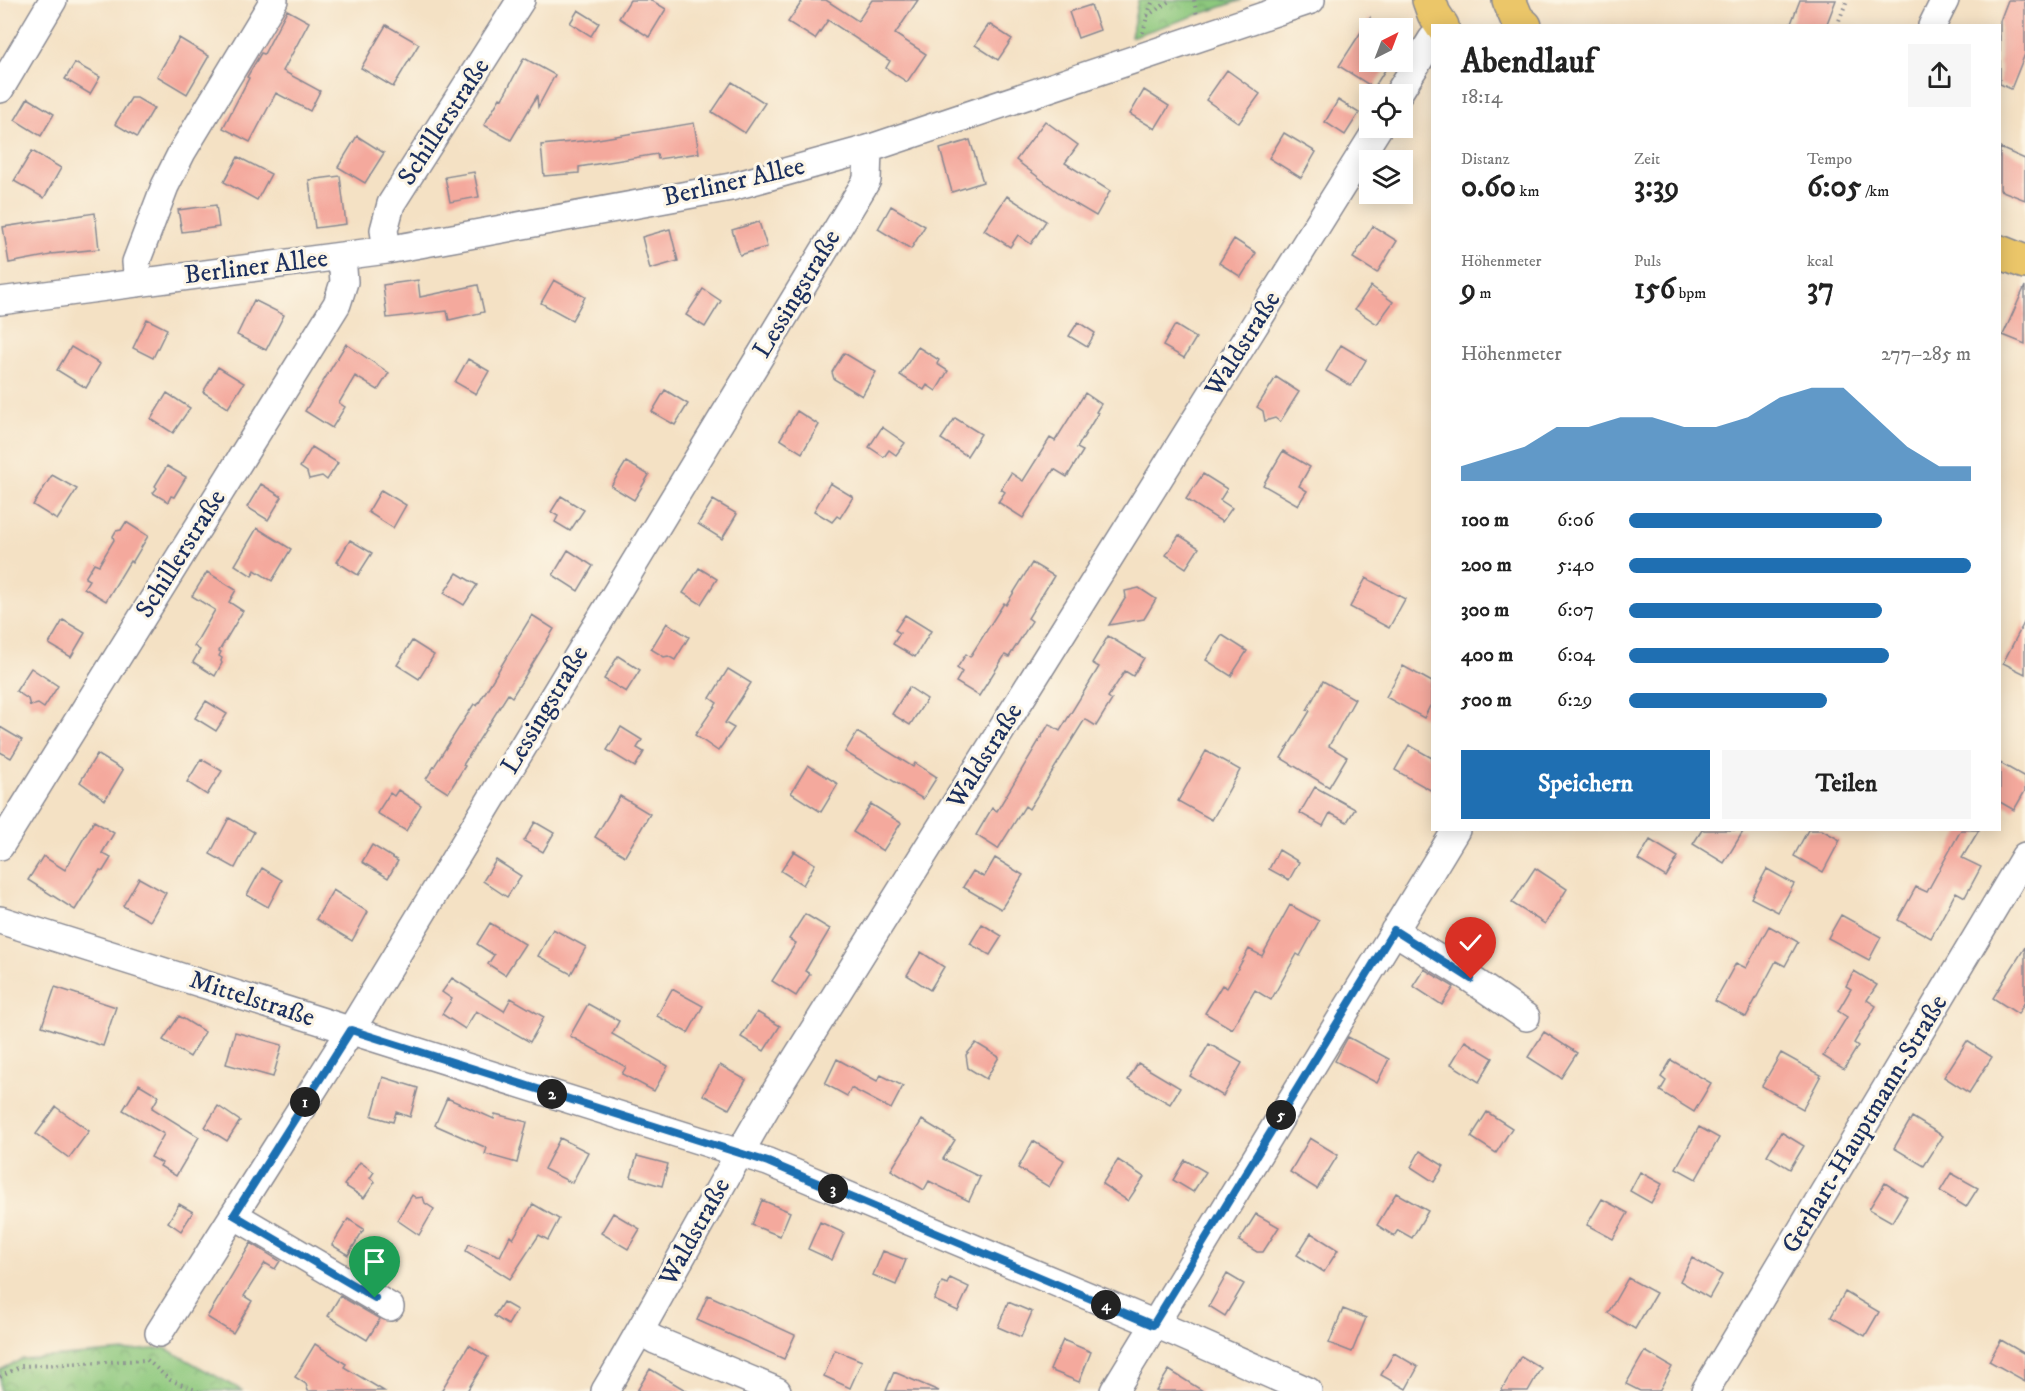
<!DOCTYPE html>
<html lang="de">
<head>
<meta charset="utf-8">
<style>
  body { margin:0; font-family:"IM FELL DW Pica",serif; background:#f6f6f6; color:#222; height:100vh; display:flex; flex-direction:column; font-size:22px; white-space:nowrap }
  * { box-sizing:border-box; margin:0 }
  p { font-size:20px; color:#767676 }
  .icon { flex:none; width:33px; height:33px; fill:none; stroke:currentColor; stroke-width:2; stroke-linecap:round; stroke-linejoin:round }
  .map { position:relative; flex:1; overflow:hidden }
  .panel { position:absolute; left:1431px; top:24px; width:570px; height:807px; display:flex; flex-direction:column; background:#fff; border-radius:0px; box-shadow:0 3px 15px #0003 }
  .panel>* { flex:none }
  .needle { width:39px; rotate:42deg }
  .tools { position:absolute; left:1359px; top:18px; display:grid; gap:12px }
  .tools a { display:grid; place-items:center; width:54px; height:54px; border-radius:0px; background:#fff; box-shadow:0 3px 15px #0003; font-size:30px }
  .pin { position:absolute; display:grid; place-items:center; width:51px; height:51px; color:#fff; margin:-62px -26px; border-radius:50% 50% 50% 0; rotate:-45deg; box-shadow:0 0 6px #0007 }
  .pin .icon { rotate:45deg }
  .km { position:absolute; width:30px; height:30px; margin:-15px; border-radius:50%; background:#222; color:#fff; font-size:16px; line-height:30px; text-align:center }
  .round { display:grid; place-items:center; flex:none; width:63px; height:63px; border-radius:0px; background:#f6f6f6 }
  .head { display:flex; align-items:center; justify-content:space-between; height:102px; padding:0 30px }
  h1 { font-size:33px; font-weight:700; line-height:45px }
  .stats { display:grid; grid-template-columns:repeat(3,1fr); gap:9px; height:102px; padding:6px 30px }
  .stats div { display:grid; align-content:center }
  .stats b { font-size:30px; font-weight:700 }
  .stats small { font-size:16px; font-weight:400 }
  .stats p { font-size:16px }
  .chart { height:168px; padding:12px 30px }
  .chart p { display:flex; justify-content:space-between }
  .chart svg { width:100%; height:108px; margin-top:6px; fill:#1f6fb2; opacity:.7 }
  .primary-button { display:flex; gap:12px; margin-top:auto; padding:12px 30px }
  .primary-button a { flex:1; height:69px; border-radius:0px; background:#1f6fb2; color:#fff; font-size:24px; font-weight:700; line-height:69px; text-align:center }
  .primary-button a+a { background:#f6f6f6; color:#222 }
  ul { padding:0 30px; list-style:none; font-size:20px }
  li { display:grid; grid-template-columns:96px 72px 1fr; align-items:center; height:45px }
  li i { height:15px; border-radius:8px; background:#1f6fb2 }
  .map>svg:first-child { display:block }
</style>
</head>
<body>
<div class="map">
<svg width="2025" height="1391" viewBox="0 0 2025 1391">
  <defs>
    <pattern id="park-crowns" width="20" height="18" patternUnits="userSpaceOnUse" patternTransform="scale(1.5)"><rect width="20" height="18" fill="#8dc87d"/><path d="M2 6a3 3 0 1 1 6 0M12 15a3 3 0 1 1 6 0" fill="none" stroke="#72a36a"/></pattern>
  </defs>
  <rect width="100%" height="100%" fill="#fcf5e5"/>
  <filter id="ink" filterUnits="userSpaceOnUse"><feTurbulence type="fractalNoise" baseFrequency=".0167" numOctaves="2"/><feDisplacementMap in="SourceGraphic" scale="12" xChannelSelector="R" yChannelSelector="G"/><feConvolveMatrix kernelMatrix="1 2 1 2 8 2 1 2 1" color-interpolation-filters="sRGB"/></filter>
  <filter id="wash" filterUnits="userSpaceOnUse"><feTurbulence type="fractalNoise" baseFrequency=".008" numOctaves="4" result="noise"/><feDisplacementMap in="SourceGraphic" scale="24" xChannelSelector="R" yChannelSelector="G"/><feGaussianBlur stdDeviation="1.35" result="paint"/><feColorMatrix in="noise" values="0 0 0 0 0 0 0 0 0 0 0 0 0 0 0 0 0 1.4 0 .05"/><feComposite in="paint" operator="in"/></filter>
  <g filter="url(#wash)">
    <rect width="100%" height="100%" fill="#f4e1c4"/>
    <path fill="url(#park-crowns)" stroke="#547c6e" stroke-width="1.5" d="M1138 0H1242L1131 37Z
      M165 1348 243 1391H0V1370L22 1359Z"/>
    <g id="blocks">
      <path fill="#f4a99d" d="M630 0H651L666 9 649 37 619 18Z
        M803 0H826L858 21 872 0H918L895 34 926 54 907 82 886 68 890 61 828 20 815 39 788 22Z
        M1800 0H1836L1826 26H1790Z
        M2008 0H2025V54L2011 89 2000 84V21Z
        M1091 5 1100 30 1078 38 1069 12Z
        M287 10 309 22 283 71 320 91 310 111 276 93 250 142 223 128 249 78 247 77 261 53 264 54Z
        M578 10 599 23 591 36 570 23Z
        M1370 18V62H1390L1374 88 1339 66Z
        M989 24 1012 39 998 60 975 45Z
        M386 25 419 44 393 87 361 68Z
        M179 38 209 56 187 94 157 76Z
        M524 58 555 75 538 107 537 96 511 140 484 125 500 98 502 99Z
        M75 63 100 77 90 94 65 79Z
        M1227 70 1260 94 1239 123 1206 100Z
        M732 82 765 103 745 133 712 112Z
        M1144 90 1169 106 1155 129 1130 114Z
        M28 98 54 114 41 136 15 120Z
        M131 98H137L154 108 137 137 115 124Z
        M1338 100 1359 113 1345 135 1325 122Z
        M1045 121 1078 145 1065 163 1110 191 1096 216 1067 199 1016 160Z
        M694 123 699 153 658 159 657 154 579 167V173L544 176 541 145 592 140Z
        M1284 133 1316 152 1301 178 1269 158Z
        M357 136 384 153 365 183 338 167Z
        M970 140 983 182 952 192 940 149Z
        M2000 148 2025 159V200L2000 190Z
        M32 151 61 168 44 198 14 181Z
        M238 157 271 174 257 200 224 182Z
        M474 172 479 197 450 202 445 177Z
        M340 176 346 224 315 228 309 180Z
        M1007 196 1046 221 1031 244 1018 235 1010 247 984 230Z
        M216 205 219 227 182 232 178 210Z
        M891 206 925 226 911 249 878 229Z
        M95 213 99 249 51 254V255L9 263 3 227Z
        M759 222 767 247 740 255 732 230Z
        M1373 226 1397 241 1377 273 1353 258Z
        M670 229 678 261 650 269 642 237Z
        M1234 239 1256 253 1241 277 1219 263Z
        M418 280 420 297 478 285 484 312 449 320 447 311 387 318 383 285Z
        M554 280 585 297 572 320 541 303Z
        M1371 286 1393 302 1377 324 1355 309Z
        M2025 286V344L2003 335Z
        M703 289 721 301 705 327 686 315Z
        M254 300 284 315 266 350 237 335Z
        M147 319 167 329 153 358 133 348Z
        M1078 322 1095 333 1087 347 1069 336Z
        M1175 325 1196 338 1184 358 1163 346Z
        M346 344 389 373 378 390 355 376 339 403 345 407 332 428 305 411Z
        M1341 345 1366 360 1351 386 1326 371Z
        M71 347 100 364 86 388 57 370Z
        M918 347 939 360 937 364 948 371 936 391 927 385 924 390 900 375Z
        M844 353 876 372 862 396 834 379 832 372Z
        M468 359 489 371 476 394 455 382Z
        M218 367 244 383 228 408 203 392Z
        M1276 377 1299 392 1280 422 1275 418 1265 421 1263 411 1257 407Z
        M665 390 688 404 675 425 652 412Z
        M167 393 190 408 173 433 151 419Z
        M1085 393 1101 404 1096 412 1098 413 1077 448 1083 451 1067 477 1054 469 1023 518 998 502 1005 492 1001 489 1011 473 1023 481 1050 438 1055 441Z
        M797 411 819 425 802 453 780 439Z
        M955 418 981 434 967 456 941 439Z
        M882 427 905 443 896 455 889 450 884 457 869 447Z
        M312 447 338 463 327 480 322 476 309 479 307 472 300 467Z
        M1283 451 1310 467 1299 486 1307 491 1298 505 1263 485Z
        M626 462 649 475 634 500 611 486Z
        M167 466 186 477 174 497 171 496 168 502 153 493 157 488 155 486Z
        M1203 474 1227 489 1220 500 1232 508 1222 522 1186 499Z
        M52 475 77 489 57 520 33 505Z
        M830 483 853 497 840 518 837 516 832 522 814 511Z
        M261 484 282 497 268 520 247 507Z
        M381 490 406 505 393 528 368 512Z
        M561 496 584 510 570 531 555 522 558 516 551 512Z
        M713 500 737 514 722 539 698 524Z
        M126 522 148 536 132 563 130 561 106 601 84 588 89 580 85 578 94 563 99 565 114 540 113 536 116 531 121 530Z
        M257 528 291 549 272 581 255 570 252 576 235 565Z
        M1179 535 1199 548 1186 568 1166 555Z
        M350 540 372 553 358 575 337 562Z
        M568 550 593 566 578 591 553 575Z
        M1032 563 1054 576 1028 618 1032 621 1009 657 1005 655 979 696 956 682 962 672 957 668 966 654 970 657 1004 603 1006 605Z
        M699 568 717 579 701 604 683 593Z
        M207 572 236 590 229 602 243 611 219 651 221 652 219 656 222 658 221 661 222 663 215 676 193 662 200 650 194 646 215 610 192 596Z
        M457 573 477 585 464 605 444 593Z
        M1366 578 1405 599 1389 628 1350 607Z
        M1139 588 1156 599 1144 619 1109 625 1126 597 1125 591Z
        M532 615 554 629 512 697 508 694 463 765 465 766 448 793 426 779 474 704 477 706Z
        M905 615 931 631 915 657 893 644 900 633 895 630Z
        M63 620 85 633 71 657 49 644Z
        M2025 621V674L2003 663Z
        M667 623 689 637 675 660 668 656 664 657 651 649Z
        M1222 635 1247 651 1231 676 1206 660Z
        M1108 636 1144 658 1133 676 1125 671 1108 697 1112 700 1096 726 1085 719 1029 809 1025 806 998 849 976 835 992 808 997 811 1049 724 1060 731 1099 667 1092 663Z
        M412 641 434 655 419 679 397 665Z
        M618 656 640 670 626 692 604 679Z
        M1403 666 1432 682V702L1424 718 1386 697Z
        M31 668 58 686 44 708 38 704 30 706 28 699 16 691Z
        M728 669 751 683 725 723 734 728 718 751 695 735 717 703 710 698Z
        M1323 681 1355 699 1329 746 1347 757 1329 787 1281 758 1310 711 1307 710Z
        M909 687 927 699 910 725 892 714Z
        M206 701 227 714 216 731 195 718Z
        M0 727 22 740 11 758 0 752Z
        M621 727 642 740 637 748 644 752 635 767 607 750Z
        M857 732 913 767 915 763 937 777 923 799 845 752Z
        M1409 745 1432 758V791L1395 770Z
        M1206 751 1240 770 1212 820 1178 801Z
        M97 754 123 770 105 800 80 782Z
        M201 759 222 771 207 795 187 782Z
        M2000 763 2025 777V791L2014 810 2000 802Z
        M808 765 838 784 821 812 791 793Z
        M1315 787 1355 809 1347 822 1330 813 1323 826 1300 813Z
        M398 790 421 805 406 831 377 813 390 793 394 796Z
        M620 796 650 814 625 856 595 837Z
        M871 804 901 823 883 851 853 832Z
        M229 818 254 832 235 868 210 854Z
        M94 821 114 833 102 853 111 858 103 871 100 870 75 910 28 880 43 856 65 870Z
        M535 822 554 833 543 852 524 841Z
        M1702 830H1744L1724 863 1693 844Z
        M1808 830H1822L1840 840 1823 872 1794 856Z
        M1961 830H1979L1962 858 1981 867 1965 897 1956 892 1931 938 1898 920 1916 887 1927 892Z
        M1650 840 1678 857 1666 877 1638 860Z
        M372 845 398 861 388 878 362 862Z
        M1279 850 1299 862 1289 880 1269 869Z
        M794 851 815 864 803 885 781 871Z
        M995 858 1023 875 1001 909 963 887 973 871 984 877Z
        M496 860 521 876 507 897 483 881Z
        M262 868 282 880 268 907 247 895Z
        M1535 868 1567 889 1545 924 1512 903Z
        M1767 869 1794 884 1778 912 1751 898Z
        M139 878 166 893 150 921 123 906Z
        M333 890 368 912 352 941 316 919Z
        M1290 905 1319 921 1300 956 1297 954 1271 1000 1255 990 1232 1029 1205 1013 1222 985 1227 988 1249 949 1262 956Z
        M805 914 830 929 805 971 810 974 796 996 772 981 796 943 789 939Z
        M1841 915 1881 937 1869 960 1828 938Z
        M490 923 525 944 505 975 488 964 494 955 477 944Z
        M982 924 1002 936 990 955 970 944Z
        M1769 926 1798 942 1785 966 1776 961 1746 1017 1715 1001 1736 963 1746 968Z
        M553 929 586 947 571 974 538 956Z
        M2025 947V1002L2018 1014 1993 998Z
        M921 952 944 967 930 990 907 975Z
        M1424 969 1454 987 1442 1005 1413 986Z
        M1854 971 1877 985 1867 1000 1876 1006 1854 1043 1858 1046 1844 1069 1823 1056 1847 1017 1838 1011 1851 989 1846 986Z
        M452 978 504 1011 511 998 544 1017 530 1042 476 1011 465 1029 442 1014 452 999 442 992Z
        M55 987 116 1007 103 1046 42 1026Z
        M672 989 703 1006 688 1033 657 1016Z
        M588 1004 619 1021 612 1034 668 1066 654 1091 622 1074 626 1067 570 1036Z
        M757 1012 780 1026 764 1051 741 1037Z
        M179 1016 205 1032 190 1057 163 1040Z
        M235 1032 282 1045 273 1077 226 1064Z
        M1544 1032 1577 1053 1561 1078 1528 1057Z
        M1348 1037 1389 1059 1377 1083 1335 1061Z
        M1465 1041 1493 1058 1479 1082 1451 1064Z
        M1967 1041 1992 1057 1969 1093 1944 1077Z
        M976 1043 999 1057 986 1079 968 1068 966 1055Z
        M1209 1044 1242 1063 1223 1096 1190 1076Z
        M1781 1053 1821 1075 1803 1109 1762 1086Z
        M837 1059 877 1081 881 1075 903 1086 891 1109 851 1088 847 1096 825 1084Z
        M1671 1060 1711 1083 1694 1112 1660 1091 1666 1081 1661 1077Z
        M1138 1063 1180 1088 1170 1104 1128 1080Z
        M720 1065 746 1080 729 1109 703 1095Z
        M383 1077 418 1088 410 1117 396 1112 393 1122 372 1116Z
        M139 1084 159 1096 152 1108 199 1137 176 1176 160 1166 162 1163 151 1157 164 1134 123 1110Z
        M447 1098 494 1119 495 1114 527 1122 517 1163 485 1154 487 1148 435 1125Z
        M218 1106 240 1121 227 1141 205 1127Z
        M56 1107 89 1131 69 1158 36 1134Z
        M1487 1112 1512 1128 1496 1153 1471 1137Z
        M1912 1117 1943 1136 1924 1166 1894 1148Z
        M922 1120 955 1140 943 1159 980 1177 969 1201 929 1181 924 1190 891 1170Z
        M1699 1127 1719 1138 1696 1179 1676 1168Z
        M1781 1132 1804 1146 1790 1169 1767 1155Z
        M560 1138 588 1152 572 1183 544 1169Z
        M1310 1138 1338 1155 1317 1189 1290 1172Z
        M1033 1141 1064 1160 1049 1187 1018 1168Z
        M1420 1151 1444 1166 1434 1182 1411 1167Z
        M637 1156 668 1164 662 1186 631 1177Z
        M1118 1160 1144 1177 1128 1201 1102 1184Z
        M1185 1160 1206 1172 1193 1192 1173 1180Z
        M360 1162 374 1172 370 1178 375 1182 364 1198 344 1185Z
        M1640 1172 1662 1184 1651 1203 1630 1191Z
        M1951 1173 1978 1188 1966 1207 1940 1191Z
        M1885 1183 1907 1197 1892 1222 1869 1209Z
        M1396 1193 1428 1211 1412 1238 1398 1230 1394 1236 1377 1225Z
        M412 1195 416 1198 423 1197 425 1203 434 1209 419 1235 397 1220Z
        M1602 1199 1628 1213 1613 1239 1587 1225Z
        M762 1200 790 1212 780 1236 752 1225Z
        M179 1204 193 1212 181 1231 168 1222Z
        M533 1204 559 1219 548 1240 539 1235 510 1279 466 1251 469 1244 500 1256 510 1236 513 1239Z
        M613 1213 640 1229 628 1249 601 1233Z
        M1256 1214 1279 1227 1263 1252H1257L1239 1241Z
        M348 1219 364 1229 348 1255 332 1245Z
        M820 1222 844 1233 832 1260 808 1249Z
        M1311 1233 1338 1250 1324 1272 1297 1255Z
        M251 1243 280 1261 275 1269 265 1263 244 1296 252 1301 233 1333 207 1317Z
        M883 1251 906 1260 896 1285 873 1275Z
        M1692 1258 1722 1275 1709 1298 1680 1281Z
        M1227 1274 1244 1284 1225 1316 1209 1306Z
        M950 1278 969 1287 958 1311 934 1300 942 1282 947 1284Z
        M1628 1278 1656 1293 1635 1329 1608 1313Z
        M1845 1292 1879 1312 1865 1336 1831 1317Z
        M708 1295 795 1335 784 1359 697 1320Z
        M340 1296 380 1319 367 1340 328 1316Z
        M503 1302 517 1310 508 1325 494 1316Z
        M1008 1302 1032 1312 1021 1337 998 1327Z
        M1343 1309 1366 1318 1352 1352 1329 1343Z
        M1063 1340 1091 1352 1079 1382 1050 1370Z
        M2001 1340 2025 1354V1381L1989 1361Z
        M315 1344 346 1364 344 1367 384 1391H308L306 1384 295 1377Z
        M469 1345 488 1357 467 1391H441Z
        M835 1350 862 1361 850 1388 824 1376Z
        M1645 1351 1672 1367 1659 1391H1640L1626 1384Z
        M1394 1353 1418 1367 1406 1389 1381 1375Z
        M1521 1356 1541 1368 1528 1391H1501Z
        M650 1369 687 1391H637Z
        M1169 1370 1203 1391H1156Z
        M894 1372 939 1391H886Z"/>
    </g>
  </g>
  <g filter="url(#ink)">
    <use href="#blocks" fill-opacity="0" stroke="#888891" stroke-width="1.5"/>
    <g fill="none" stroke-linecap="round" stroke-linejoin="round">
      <defs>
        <path id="minor" d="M1932 26 1945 0
          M0 89 53 0
          M1398 94 1432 39
          M387 250 384 230 391 204 521 0
          M138 283 136 262 165 186 182 152 274 0
          M0 301 387 250 731 187 868 149 1311 0
          M0 846 337 304 344 282 342 256
          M0 920 768 1162 1179 1334 1308 1391
          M1394 931 1471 979 1526 1017
          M234 1215 390 1307
          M640 1331 655 1340 777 1391
          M159 1333 351 1030 867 180 868 149
          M605 1391C665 1290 719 1185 780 1084L1378 128
          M1114 1391 1456 830
          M1705 1391 2025 856"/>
        <path id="major" d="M1429 0 1434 14 1442 26
          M1509 0 1517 19 1525 26
          M2000 252 2025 262"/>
      </defs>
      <use href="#minor" stroke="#888891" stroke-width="30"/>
      <use href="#major" stroke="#888891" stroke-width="36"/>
      <path stroke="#888891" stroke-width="4" stroke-dasharray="1.5 4.5" stroke-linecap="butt" d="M1194 0 1197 16
        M1147 16 1171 0
        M1837 26 1847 0
        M1143 33 1147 16 1153 0
        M0 1377 21 1366 147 1360 170 1380 198 1391"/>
      <use href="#minor" stroke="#fff" stroke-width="27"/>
      <use href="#major" stroke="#ebc669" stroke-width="33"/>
    </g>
  </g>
  <g fill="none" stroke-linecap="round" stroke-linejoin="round" filter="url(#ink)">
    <defs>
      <path id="route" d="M375 1298 234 1215 351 1030 768 1162 1153 1325 1394 930 1471 979"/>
    </defs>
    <use href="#route" stroke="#fff" stroke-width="12"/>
    <use href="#route" stroke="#1f6fb2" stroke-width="8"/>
  </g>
  <g text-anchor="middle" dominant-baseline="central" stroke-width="6" stroke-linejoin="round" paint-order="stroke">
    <g font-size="26" fill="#1b2f5e" stroke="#fcf5e5">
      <text transform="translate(444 122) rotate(-57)">Schillerstraße</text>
      <text transform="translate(734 182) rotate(-13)">Berliner Allee</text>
      <text transform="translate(256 267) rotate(-7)">Berliner Allee</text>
      <text transform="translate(797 294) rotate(-59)">Lessingstraße</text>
      <text transform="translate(1243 344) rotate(-58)">Waldstraße</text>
      <text transform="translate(181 554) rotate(-58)">Schillerstraße</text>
      <text transform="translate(545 710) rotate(-59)">Lessingstraße</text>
      <text transform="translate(985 756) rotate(-58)">Waldstraße</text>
      <text transform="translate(252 999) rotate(18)">Mittelstraße</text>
      <text transform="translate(1865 1124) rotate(-59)">Gerhart-Hauptmann-Straße</text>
      <text transform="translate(695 1232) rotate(-61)">Waldstraße</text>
    </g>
  </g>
</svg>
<div class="tools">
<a><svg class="needle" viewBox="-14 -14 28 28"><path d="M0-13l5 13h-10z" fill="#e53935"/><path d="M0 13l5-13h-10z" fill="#767676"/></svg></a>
<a><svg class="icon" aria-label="locate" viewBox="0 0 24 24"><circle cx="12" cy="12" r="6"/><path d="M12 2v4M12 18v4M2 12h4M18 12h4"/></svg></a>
<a><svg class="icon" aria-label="layers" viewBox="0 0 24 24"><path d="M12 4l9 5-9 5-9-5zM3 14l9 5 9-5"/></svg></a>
</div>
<div class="pin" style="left:375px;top:1298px;background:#1e9e55"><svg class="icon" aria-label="arrive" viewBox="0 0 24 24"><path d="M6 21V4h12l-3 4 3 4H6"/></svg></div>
<div class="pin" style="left:1471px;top:979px;background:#d93025"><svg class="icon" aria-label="check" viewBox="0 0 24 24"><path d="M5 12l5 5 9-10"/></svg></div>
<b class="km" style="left:305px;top:1102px">1</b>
<b class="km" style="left:552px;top:1094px">2</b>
<b class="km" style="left:833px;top:1189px">3</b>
<b class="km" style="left:1106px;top:1305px">4</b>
<b class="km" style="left:1281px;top:1115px">5</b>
<section class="panel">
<div class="head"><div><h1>Abendlauf</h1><p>18:14</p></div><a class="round"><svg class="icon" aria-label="share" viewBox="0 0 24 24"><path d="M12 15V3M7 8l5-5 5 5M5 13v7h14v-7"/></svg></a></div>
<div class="stats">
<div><p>Distanz</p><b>0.60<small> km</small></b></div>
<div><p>Zeit</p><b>3:39</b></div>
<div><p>Tempo</p><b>6:05<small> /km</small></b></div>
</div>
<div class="stats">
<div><p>Höhenmeter</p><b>9<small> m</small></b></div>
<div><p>Puls</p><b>156<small> bpm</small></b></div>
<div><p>kcal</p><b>37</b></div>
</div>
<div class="chart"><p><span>Höhenmeter</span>277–285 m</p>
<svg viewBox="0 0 160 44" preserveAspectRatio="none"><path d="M0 44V38L10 34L20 30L30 22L40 22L50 18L60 18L70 22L80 22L90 18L100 10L110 6L120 6L130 18L140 30L150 38L160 38V44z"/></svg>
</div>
<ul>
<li><b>100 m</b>6:06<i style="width:74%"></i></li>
<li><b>200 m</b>5:40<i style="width:100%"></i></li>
<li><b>300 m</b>6:07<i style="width:74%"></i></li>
<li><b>400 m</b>6:04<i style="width:76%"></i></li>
<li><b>500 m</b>6:29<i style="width:58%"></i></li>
</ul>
<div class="primary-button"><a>Speichern</a><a>Teilen</a></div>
</section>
</div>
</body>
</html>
